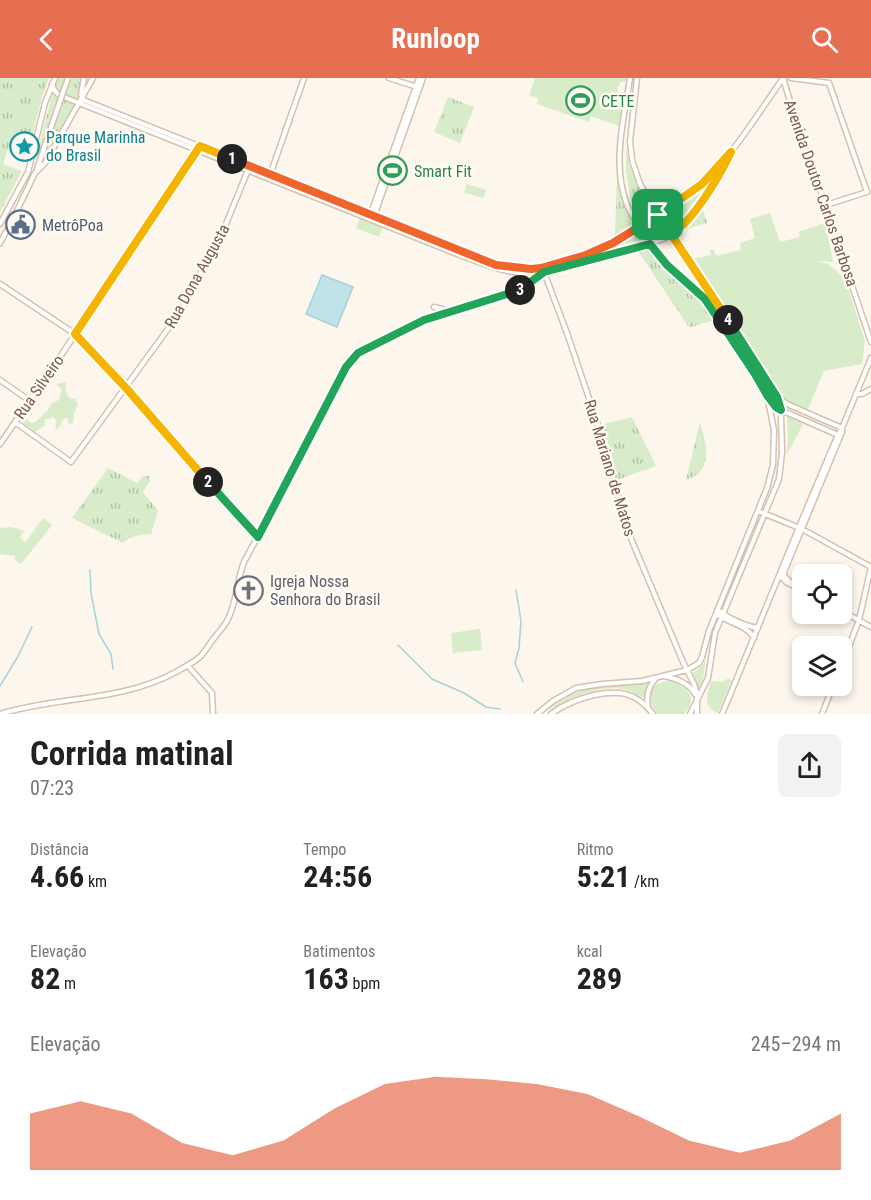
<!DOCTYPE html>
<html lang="pt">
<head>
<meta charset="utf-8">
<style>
  body { margin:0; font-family:"Roboto Condensed",sans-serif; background:#f2f2f2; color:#222; height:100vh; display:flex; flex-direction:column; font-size:22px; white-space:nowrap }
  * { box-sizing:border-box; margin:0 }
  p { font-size:20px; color:#767676 }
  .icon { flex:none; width:33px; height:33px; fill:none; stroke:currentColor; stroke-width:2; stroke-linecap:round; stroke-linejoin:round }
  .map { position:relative; height:636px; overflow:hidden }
  .panel { display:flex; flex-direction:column; background:#fff; flex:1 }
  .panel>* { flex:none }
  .fabs { position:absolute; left:792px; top:486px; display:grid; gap:12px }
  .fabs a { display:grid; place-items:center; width:60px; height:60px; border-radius:9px; background:#fff; box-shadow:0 3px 9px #0003; font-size:30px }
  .pin { position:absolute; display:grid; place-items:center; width:51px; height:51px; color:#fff; margin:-26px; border-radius:12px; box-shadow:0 3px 9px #0006 }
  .km { position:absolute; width:30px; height:30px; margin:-15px; border-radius:50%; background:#222; color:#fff; font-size:16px; line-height:30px; text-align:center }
  .round { display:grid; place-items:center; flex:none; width:63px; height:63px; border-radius:9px; background:#f2f2f2 }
  .summary { display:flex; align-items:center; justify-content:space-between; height:102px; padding:0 30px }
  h1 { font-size:33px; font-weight:700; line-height:45px }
  .figures { display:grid; grid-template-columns:repeat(3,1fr); gap:9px; height:102px; padding:6px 30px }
  .figures div { display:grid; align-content:center }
  .figures b { font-size:30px; font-weight:700 }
  .figures small { font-size:16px; font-weight:400 }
  .figures p { font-size:16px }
  .chart { height:168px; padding:12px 30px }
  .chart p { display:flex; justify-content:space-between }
  .chart svg { width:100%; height:108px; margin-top:6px; fill:#e76f51; opacity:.7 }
  header { display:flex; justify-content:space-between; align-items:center; height:78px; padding:0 30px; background:#e76f51; color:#fff; font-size:27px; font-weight:700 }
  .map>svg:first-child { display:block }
</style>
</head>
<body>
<header><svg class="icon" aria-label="back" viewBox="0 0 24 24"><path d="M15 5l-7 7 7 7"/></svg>Runloop<svg class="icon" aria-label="search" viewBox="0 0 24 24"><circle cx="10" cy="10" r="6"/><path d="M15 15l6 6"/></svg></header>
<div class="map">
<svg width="871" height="636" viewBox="0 0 871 636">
  <defs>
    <pattern id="park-tufts" width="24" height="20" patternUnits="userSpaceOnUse" patternTransform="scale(1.5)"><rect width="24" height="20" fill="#d8ecc9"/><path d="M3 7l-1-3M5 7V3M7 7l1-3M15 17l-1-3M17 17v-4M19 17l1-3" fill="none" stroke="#b4c2a5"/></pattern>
  </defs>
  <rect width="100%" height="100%" fill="#fdf6ec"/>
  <path fill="#d8ecc9" d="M535 0H626V3L621 4 617 10 619 16 624 18 619 48 591 38 589 44 537 26 538 20 529 17Z
    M718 93C710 114 689 136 672 151L662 137 695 115Z
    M467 106 486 112 483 120 464 114Z
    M770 135 780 164 800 159 799 154 827 144 829 149 827 153 833 184 815 183 828 186 842 198 847 207 865 263 862 286 824 293 808 331 788 323 782 319 693 181 711 177 710 172H714L716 178 741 172 740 165 755 160 750 141Z
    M654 142 659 143 665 155 663 157 654 162 649 159 644 151 646 147Z
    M638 152 645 164 596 177 597 176Z
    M66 304C65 310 65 316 71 321L75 320 78 327 74 335 73 345 69 346 67 339 63 342 58 351 55 350 57 343 52 338 51 341H45V347L35 354 22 345 20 343 23 339 32 345 35 344 48 332 51 326 59 322 62 312 56 306Z
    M43 440 52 447 21 486 14 481 15 478 0 476V450L12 449 24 453 20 459 25 465Z
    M480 551 482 572 453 575 451 555Z
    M706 581 702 607 699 614 691 596 702 588Z
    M726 601 732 602 718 635C702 628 707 616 711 603L724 604Z
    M668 603C686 607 700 618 684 636H658C645 623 647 605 668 603Z
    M648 605 643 620C639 618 634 615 630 613 606 604 570 619 550 632L549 631 565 619 584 611Z"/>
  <path fill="url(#park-tufts)" d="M0 0H49L42 19 29 70 10 65 3 86 22 93 0 134Z
    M58 0H82L77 23 43 84 36 81 51 21Z
    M448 19 474 29 460 65 434 54Z
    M626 68C629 93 640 114 652 136L641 143 631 124 626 94Z
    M617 97 625 127 633 144 632 149 617 159 615 158Z
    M701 131H703L707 145 686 151Z
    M360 140 383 149 379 159 356 150Z
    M646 170 651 172 656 180 675 200 699 221 715 240 714 242 691 249 688 248 638 173Z
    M787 337 804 344 786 378 788 362Z
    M632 339 656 388 617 402 599 347Z
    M700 344C704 359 712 381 699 395 696 398 690 400 686 402Z
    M108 390 137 405 143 398H149L150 402 143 414 158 433 151 456C140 457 132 457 123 465L72 440Z"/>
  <path fill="#bfe3e8" stroke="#a5d3da" stroke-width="1.5" d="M322 197 353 209 337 249 306 236Z"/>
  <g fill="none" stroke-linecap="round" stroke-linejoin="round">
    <path stroke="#a5d3da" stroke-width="1.5" d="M90 492 91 515 99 556 111 576 113 591
      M516 512 521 543 519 570 515 585 523 604
      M398 567 432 601 464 615 486 629 500 631
      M0 608 17 580 32 549"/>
    <defs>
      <path id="secondary" d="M389 0 417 9
        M637 0 630 63 632 82 640 106 658 137 727 240 777 319 781 337 782 374 779 401 715 555 708 600 690 636
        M783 0 802 63 826 127 838 166 871 264
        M791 0 829 5
        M52 6 54 12 59 17 457 176C482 185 513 199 539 195
        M81 17 84 0
        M81 21 486 183C527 198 572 187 610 167 625 159 638 149 653 140 675 126 697 112 715 93 740 66 762 30 783 0
        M37 91 59 26
        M270 97 304 0
        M826 127 867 114 829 5
        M370 138 419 0
        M373 141 423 0
        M0 146 28 94 45 25 55 0
        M0 165 12 143 35 95 45 85 93 0
        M546 193C573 186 600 179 627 171 643 167 660 164 674 155 694 141 718 102 728 80
        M544 194 567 255 598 347 627 451 683 584 694 606 697 616V636
        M0 206 75 256 126 310 258 459
        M434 229 449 233
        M0 302 30 323
        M857 316H862L871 311
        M778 319 787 326 842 350
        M769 320 776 329 781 332 838 357
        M15 344 71 384 181 233 226 146 248 92
        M0 366 58 282 198 71
        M758 433 802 451 871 489
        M780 497 786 504 802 512
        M792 506 784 498V494L842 354V350
        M718 532C728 540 745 548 758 550
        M842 533 871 549
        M716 536C727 544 748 548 754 560
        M842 587 859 542 871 489
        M188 588 212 615 213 636
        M664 598C677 601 689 605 695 616
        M648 630C646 618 648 610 655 601
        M0 636C57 618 120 624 174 595 183 590 193 585 201 578 206 572 210 565 215 559 219 553 225 548 228 541 237 523 237 502 244 484L278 421 346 289 358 275 424 241 520 212 550 189
        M537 636 553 623 576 610 602 606 642 603 687 592 699 585 702 579 709 553 767 410 773 387 774 352 767 317 755 296 712 230C699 213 680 202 665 186 656 175 650 163 642 151 636 143 629 134 626 124 612 84 624 40 630 0
        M551 636C564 626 578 621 594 617 620 612 636 614 653 636
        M722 636C761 543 798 449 838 357L842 350 871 280
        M822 636 833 608"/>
    </defs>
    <use href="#secondary" stroke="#d6c0b0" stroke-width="7"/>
    <use href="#secondary" stroke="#fff" stroke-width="4"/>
    <defs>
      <path id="secondary-bridge" d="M59 26 68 0"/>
    </defs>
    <use href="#secondary-bridge" stroke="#d6c0b0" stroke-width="7" stroke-linecap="butt"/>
    <use href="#secondary-bridge" stroke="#fff" stroke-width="4"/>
  </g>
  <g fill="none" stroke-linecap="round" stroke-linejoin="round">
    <defs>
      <path id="split-1" d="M232 81 496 187 531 191 541 190 586 177 613 165 658 137"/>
      <path id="split-2" d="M208 404 126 310 75 256 200 68 232 81"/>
      <path id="split-3" d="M208 404 258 459 346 289 358 275 424 242 520 212"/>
      <path id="split-4" d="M520 212 544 194 650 166 667 187 705 221 755 296 767 317 776 329 781 332 777 319 728 242"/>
      <path id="split-5" d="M658 137 702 106 731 74C720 97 693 144 671 156L728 242"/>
    </defs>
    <use href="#split-1" stroke="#fff" stroke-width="12"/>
    <use href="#split-2" stroke="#fff" stroke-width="12"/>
    <use href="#split-3" stroke="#fff" stroke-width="12"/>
    <use href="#split-4" stroke="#fff" stroke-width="12"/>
    <use href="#split-5" stroke="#fff" stroke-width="12"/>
    <use href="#split-1" stroke="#f0652b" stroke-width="8"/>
    <use href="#split-2" stroke="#f5b400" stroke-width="8"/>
    <use href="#split-3" stroke="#22a559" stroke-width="8"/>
    <use href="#split-4" stroke="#22a559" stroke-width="8"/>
    <use href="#split-5" stroke="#f5b400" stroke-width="8"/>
  </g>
  <defs>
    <symbol id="stadium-ring" viewBox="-11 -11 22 22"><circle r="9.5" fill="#fffaf3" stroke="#2e9e5b" stroke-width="1.5"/><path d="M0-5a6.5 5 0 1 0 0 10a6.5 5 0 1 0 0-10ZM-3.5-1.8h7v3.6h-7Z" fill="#2e9e5b"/></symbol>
    <symbol id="sight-ring" viewBox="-11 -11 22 22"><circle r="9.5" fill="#fffaf3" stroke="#0f9aa8" stroke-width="1.5"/><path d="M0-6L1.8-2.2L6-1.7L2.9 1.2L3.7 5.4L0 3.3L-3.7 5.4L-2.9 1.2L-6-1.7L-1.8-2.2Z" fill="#0f9aa8"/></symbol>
    <symbol id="civic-ring" viewBox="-11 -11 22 22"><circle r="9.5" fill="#fffaf3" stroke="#5c6f8a" stroke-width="1.5"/><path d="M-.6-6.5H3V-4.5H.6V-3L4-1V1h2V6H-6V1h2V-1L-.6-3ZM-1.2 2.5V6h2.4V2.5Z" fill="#5c6f8a"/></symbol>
    <symbol id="church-ring" viewBox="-11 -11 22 22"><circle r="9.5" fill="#fffaf3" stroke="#6b7280" stroke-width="1.5"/><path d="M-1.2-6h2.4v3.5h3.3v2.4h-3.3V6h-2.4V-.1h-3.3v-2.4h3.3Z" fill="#6b7280"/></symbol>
  </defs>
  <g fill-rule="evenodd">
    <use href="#stadium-ring" x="564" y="6" width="33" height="33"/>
    <use href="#sight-ring" x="8" y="52" width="33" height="33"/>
    <use href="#stadium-ring" x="376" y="76" width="33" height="33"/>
    <use href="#civic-ring" x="4" y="130" width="33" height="33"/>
    <use href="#church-ring" x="232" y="496" width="33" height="33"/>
  </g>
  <g text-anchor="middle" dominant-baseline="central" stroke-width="5" stroke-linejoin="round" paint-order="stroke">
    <g font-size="16" fill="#27864d" stroke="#fffaf3" text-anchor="start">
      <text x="601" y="23">CETE</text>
      <text x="414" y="93">Smart Fit</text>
    </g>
    <g font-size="16" fill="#0d838f" stroke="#fffaf3" text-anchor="start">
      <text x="46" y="59">Parque Marinha<tspan x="46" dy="18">do Brasil</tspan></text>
    </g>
    <g font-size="16" fill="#7a5c4d" stroke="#fffaf3">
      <text transform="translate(821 115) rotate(71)">Avenida Doutor Carlos Barbosa</text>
      <text transform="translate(197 198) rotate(-61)">Rua Dona Augusta</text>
      <text transform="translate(39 309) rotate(-55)">Rua Silveiro</text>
      <text transform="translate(610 390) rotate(73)">Rua Mariano de Matos</text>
    </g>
    <g font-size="16" fill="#4e5e75" stroke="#fffaf3" text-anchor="start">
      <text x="42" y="147">MetrôPoa</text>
    </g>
    <g font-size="16" fill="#5b616d" stroke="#fffaf3" text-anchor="start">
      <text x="270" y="503">Igreja Nossa<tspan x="270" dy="18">Senhora do Brasil</tspan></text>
    </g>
  </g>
</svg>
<div class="fabs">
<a><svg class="icon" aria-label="locate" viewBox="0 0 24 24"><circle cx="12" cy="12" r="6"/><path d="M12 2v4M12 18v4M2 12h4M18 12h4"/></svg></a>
<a><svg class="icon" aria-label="layers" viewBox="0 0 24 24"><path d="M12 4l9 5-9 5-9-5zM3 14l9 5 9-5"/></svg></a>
</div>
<div class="pin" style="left:658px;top:137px;background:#1e9e55"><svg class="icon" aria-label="arrive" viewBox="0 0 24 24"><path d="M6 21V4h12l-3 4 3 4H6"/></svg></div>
<b class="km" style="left:232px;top:81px">1</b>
<b class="km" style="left:208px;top:404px">2</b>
<b class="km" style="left:520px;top:212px">3</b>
<b class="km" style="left:728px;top:242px">4</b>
</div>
<section class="panel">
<div class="summary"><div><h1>Corrida matinal</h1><p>07:23</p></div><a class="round"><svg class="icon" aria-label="share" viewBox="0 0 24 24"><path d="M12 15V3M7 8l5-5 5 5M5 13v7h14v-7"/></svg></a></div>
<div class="figures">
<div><p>Distância</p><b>4.66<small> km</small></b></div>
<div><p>Tempo</p><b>24:56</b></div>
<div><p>Ritmo</p><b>5:21<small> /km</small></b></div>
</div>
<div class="figures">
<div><p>Elevação</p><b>82<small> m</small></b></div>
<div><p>Batimentos</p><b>163<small> bpm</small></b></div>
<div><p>kcal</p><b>289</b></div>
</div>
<div class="chart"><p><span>Elevação</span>245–294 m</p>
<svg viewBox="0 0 160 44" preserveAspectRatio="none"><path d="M0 44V21L10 16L20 21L30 33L40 38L50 32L60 19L70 9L80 6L90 7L100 9L110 13L120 22L130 32L140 37L150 32L160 21V44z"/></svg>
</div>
</section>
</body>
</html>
